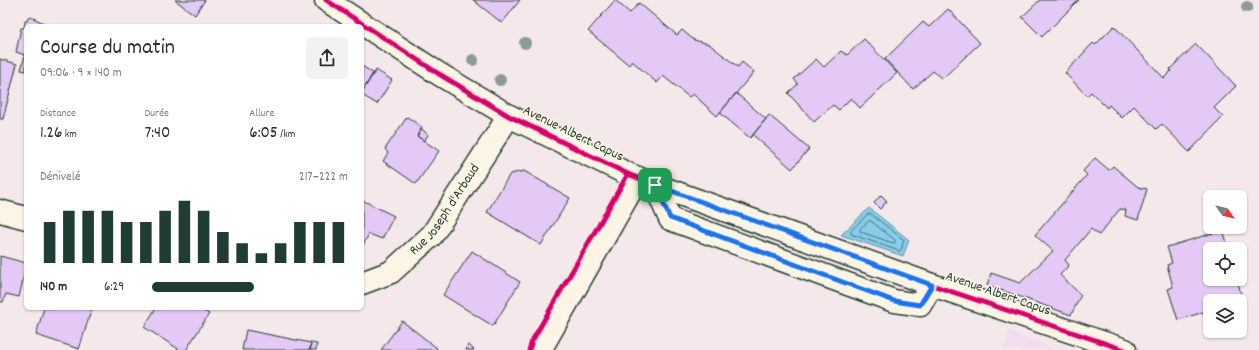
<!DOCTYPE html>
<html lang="fr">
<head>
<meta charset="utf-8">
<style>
  body { margin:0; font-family:Dekko,sans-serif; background:#f2f2f3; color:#2b2b33; height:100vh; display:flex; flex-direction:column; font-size:15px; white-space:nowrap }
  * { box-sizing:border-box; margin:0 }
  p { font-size:13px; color:#7c7c81 }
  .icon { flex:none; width:22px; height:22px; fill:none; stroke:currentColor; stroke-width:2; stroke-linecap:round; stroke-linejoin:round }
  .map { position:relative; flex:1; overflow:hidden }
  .details { position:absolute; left:24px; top:24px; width:340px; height:286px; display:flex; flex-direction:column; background:#fff; border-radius:6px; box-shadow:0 1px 3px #0004 }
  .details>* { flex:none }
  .needle { width:26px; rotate:124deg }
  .buttons { position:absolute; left:1203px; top:190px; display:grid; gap:8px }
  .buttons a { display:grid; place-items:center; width:44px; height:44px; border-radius:6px; background:#fff; box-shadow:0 1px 3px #0004; font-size:20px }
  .pin { position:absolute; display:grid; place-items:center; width:34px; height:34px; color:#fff; margin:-17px; border-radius:8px; box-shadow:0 2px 6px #0006 }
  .round { display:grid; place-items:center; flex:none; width:42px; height:42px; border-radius:6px; background:#f2f2f3 }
  .head { display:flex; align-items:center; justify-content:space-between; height:68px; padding:0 16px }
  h1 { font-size:22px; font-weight:600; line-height:30px }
  .figures { display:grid; grid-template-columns:repeat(3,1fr); gap:6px; height:68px; padding:4px 16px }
  .figures div { display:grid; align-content:center }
  .figures b { font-size:17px; font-weight:600 }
  .figures small { font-size:11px; font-weight:400 }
  .figures p { font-size:11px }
  .chart { height:112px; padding:8px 16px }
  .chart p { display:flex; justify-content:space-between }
  .chart svg { width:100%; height:72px; margin-top:4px; stroke:#1f3d34; stroke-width:6 }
  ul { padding:0 16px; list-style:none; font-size:13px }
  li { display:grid; grid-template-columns:64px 48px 1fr; align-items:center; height:30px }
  li i { height:10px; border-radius:5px; background:#1f3d34 }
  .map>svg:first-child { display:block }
</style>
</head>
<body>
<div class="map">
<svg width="1259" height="350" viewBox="0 0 1259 350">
  <rect width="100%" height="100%" fill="#f5e8ea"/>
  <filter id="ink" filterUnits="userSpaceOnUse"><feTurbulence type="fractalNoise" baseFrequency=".025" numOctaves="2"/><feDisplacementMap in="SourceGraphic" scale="8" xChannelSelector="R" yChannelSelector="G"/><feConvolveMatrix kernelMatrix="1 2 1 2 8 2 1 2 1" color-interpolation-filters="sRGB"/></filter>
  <g filter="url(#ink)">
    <path fill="#f0deee" d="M1009 331 1058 350H1003Z"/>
    <path fill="#87cce8" stroke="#5d93a0" d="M869 208 909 240 903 256 841 235Z"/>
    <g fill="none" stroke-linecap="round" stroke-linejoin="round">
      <path stroke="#49767c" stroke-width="1" d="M868 214H871L904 240 901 250 899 251 851 234V231Z
        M869 221H871L895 240V243H893L861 232 860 229Z"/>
    </g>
    <path fill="#e4c8f6" stroke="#1f3d34" d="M175 0H205L195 15Z
      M473 0H520L502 23Z
      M615 0 630 13 639 3 677 35 682 30 694 40 709 44 738 67 742 62 754 72 717 116 693 94 689 97 663 76 657 83 632 61 629 65 588 31Z
      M1040 0H1079L1042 37 1022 17Z
      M948 9 980 43 942 79 933 71 913 89 885 59 923 22 929 27Z
      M29 16 48 25 47 26H26V71L21 70 25 55 16 52 21 28H24L25 21H27Z
      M1114 26 1164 78 1171 71 1170 69 1196 44 1236 86 1214 108 1223 117 1189 152 1162 124 1156 129 1134 106 1122 118 1109 105 1107 108 1091 92 1087 96 1065 73 1093 43 1095 45Z
      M864 39 897 73 860 108 851 98 839 110 833 105 814 122 788 93 798 84 794 79 816 59 824 67 841 51 847 55Z
      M0 59 17 64 3 119H0Z
      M362 66 373 73 362 92Z
      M376 70 392 80 377 104 362 95V92Z
      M736 93 766 119 750 138 720 113Z
      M769 115 809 149 792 169 753 135Z
      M407 117 422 127 417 136 439 151 416 184 383 161 388 153 385 149Z
      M422 129 428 135 424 141 417 136Z
      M1095 158 1109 170 1113 166 1138 187 1147 189 1138 220 1125 216 1126 210 1120 209 1099 235 1091 229 1065 260 1069 265 1060 275 1081 295 1071 315 987 285 991 273 1020 283 1053 251 1035 235 1087 175 1083 171Z
      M524 171 570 198 541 245 487 212 510 174Z
      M881 195 887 201 880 209 874 203Z
      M362 200 394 216 382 239 369 234 362 247Z
      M1223 230 1229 249H1210V279H1237L1242 298 1232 301H1210V310L1178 320 1168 289 1173 287 1167 265 1172 263 1167 247Z
      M472 251 520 282 493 326 443 295Z
      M0 256 26 263V267L19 297 6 294 3 302H0Z
      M44 308H92L79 349 36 335Z
      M156 308H199L209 314 186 350H180L144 327Z
      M402 321 437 348 435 350H381Z
      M246 330 311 343 310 350H242Z
      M311 343 317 344 316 350H310Z
      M468 345H469L474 350H466Z"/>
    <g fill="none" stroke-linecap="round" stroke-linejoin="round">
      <defs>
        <g id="minor">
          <path d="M326 0 439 74 509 116 628 174 655 185 932 285 1125 350"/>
          <path d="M655 185 670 219 894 301 920 305 932 285"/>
          <path d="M0 211 26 218"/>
          <path id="s1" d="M362 283 391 272 432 235 509 116"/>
          <path d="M542 350 543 345 638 178"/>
        </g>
      </defs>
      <use href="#minor" stroke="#1f3d34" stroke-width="25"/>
      <use href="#minor" stroke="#fcf5e5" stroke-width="22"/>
      <defs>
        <path id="cycleway" d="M326 0 439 74 509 116 628 174 655 185 932 285 1125 350
          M529 350 532 341 628 174"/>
      </defs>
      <use href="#cycleway" stroke="#fcf5e5" stroke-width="8"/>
      <use href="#cycleway" stroke="#d6006c" stroke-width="5"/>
    </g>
    <g fill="#8c9c93">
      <circle cx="1247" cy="7" r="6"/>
      <circle cx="525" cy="43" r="6"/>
      <circle cx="473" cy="60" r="6"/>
      <circle cx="500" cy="80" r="6"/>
    </g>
  </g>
  <g fill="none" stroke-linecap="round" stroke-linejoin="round" filter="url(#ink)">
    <defs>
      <path id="route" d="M655 185 932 285 920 305 894 301 670 218Z"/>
    </defs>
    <use href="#route" stroke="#fff" stroke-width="8"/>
    <use href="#route" stroke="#1a73e8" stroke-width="5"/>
  </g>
  <g text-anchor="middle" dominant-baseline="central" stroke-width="3" stroke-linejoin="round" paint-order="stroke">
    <g font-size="14" fill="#1f3d34" stroke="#fcf5e5">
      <text transform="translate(573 134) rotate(26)">Avenue Albert Capus</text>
      <text stroke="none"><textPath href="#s1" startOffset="114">Rue Joseph d'Arbaud</textPath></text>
      <text transform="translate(998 294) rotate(19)">Avenue Albert Capus</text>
    </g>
  </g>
</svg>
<div class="buttons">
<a><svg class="needle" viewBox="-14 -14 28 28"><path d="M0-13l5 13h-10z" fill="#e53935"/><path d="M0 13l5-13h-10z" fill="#7c7c81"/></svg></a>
<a><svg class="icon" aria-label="locate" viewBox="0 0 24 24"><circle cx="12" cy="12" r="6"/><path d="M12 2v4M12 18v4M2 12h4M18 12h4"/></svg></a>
<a><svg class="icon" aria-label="layers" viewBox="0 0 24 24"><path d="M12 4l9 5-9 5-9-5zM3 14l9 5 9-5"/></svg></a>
</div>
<div class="pin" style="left:655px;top:185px;background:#1e9e55"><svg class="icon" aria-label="arrive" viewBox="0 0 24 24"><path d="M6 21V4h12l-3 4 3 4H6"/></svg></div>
<section class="details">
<div class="head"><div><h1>Course du matin</h1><p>09:06 · 9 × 140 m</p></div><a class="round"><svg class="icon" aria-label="share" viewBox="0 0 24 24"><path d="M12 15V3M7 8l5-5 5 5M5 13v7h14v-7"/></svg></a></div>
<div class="figures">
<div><p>Distance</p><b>1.26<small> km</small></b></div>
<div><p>Durée</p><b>7:40</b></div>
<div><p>Allure</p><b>6:05<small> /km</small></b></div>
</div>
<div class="chart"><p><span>Dénivelé</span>217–222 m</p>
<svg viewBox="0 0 160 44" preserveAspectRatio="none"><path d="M5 44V19M15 44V12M25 44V12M35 44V12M45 44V19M55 44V19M65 44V12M75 44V6M85 44V12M95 44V25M105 44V32M115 44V38M125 44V32M135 44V19M145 44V19M155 44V19"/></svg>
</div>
<ul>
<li><b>140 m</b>6:29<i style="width:52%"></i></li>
</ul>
</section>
</div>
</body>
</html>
